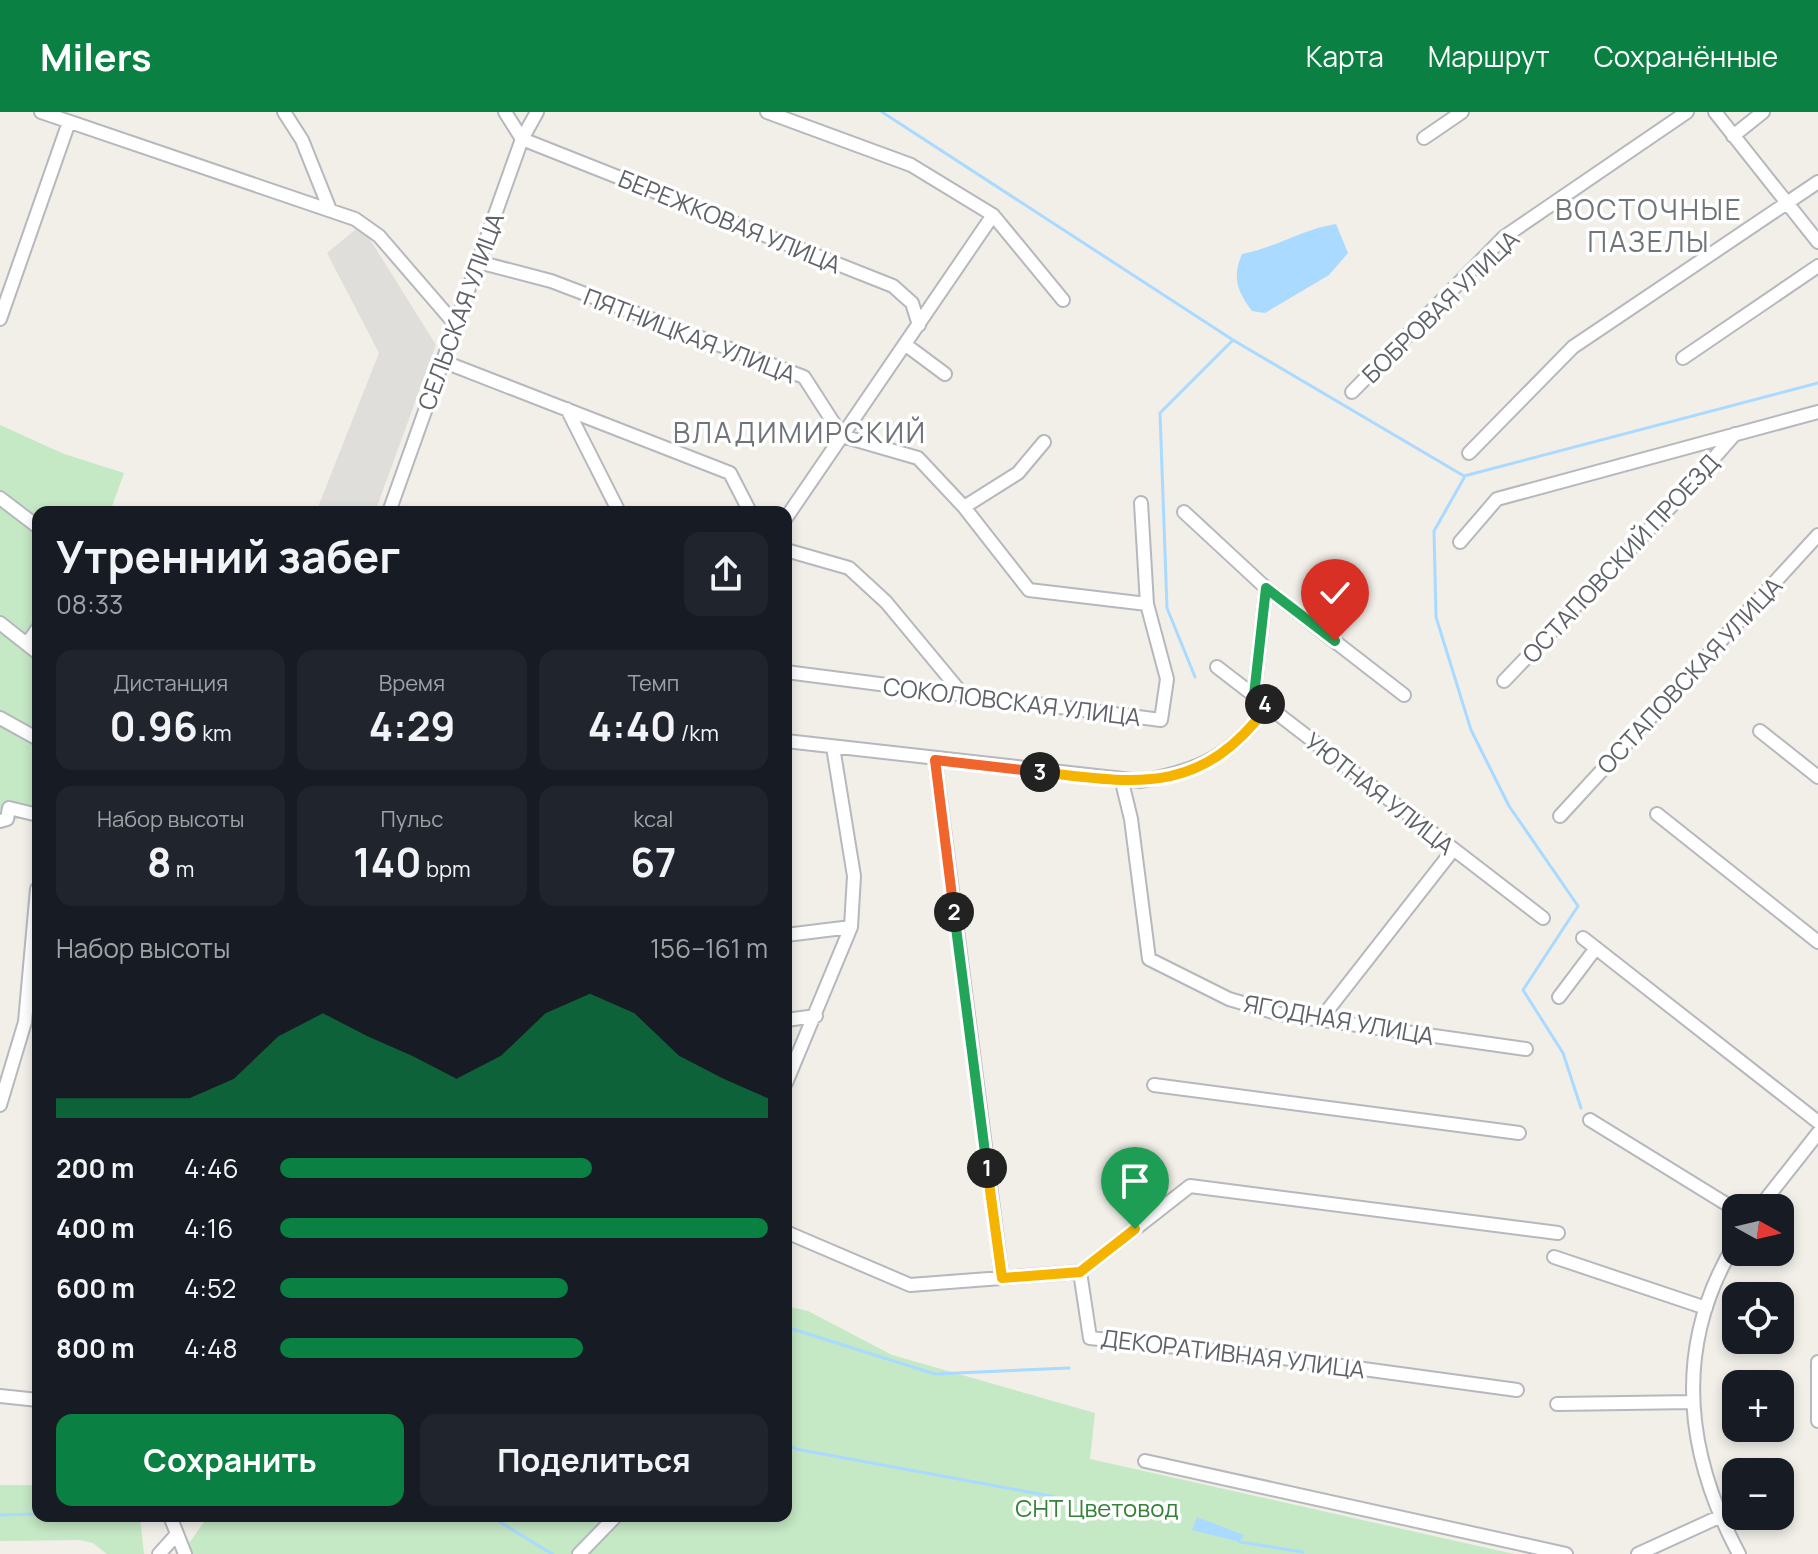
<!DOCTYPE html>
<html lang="ru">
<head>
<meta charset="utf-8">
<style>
  body { margin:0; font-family:Manrope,sans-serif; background:#20242c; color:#f1f3f6; height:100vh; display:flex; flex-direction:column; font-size:30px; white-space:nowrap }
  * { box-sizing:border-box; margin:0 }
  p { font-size:26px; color:#9ea1a6 }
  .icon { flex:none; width:44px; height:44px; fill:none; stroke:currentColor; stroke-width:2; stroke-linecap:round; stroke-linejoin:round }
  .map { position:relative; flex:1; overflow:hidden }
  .side { position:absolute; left:32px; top:394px; width:760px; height:1016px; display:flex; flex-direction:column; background:#171b24; border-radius:16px; box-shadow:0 4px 12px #0003 }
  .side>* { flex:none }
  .needle { width:52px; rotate:98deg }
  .controls { position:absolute; left:1722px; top:1082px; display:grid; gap:16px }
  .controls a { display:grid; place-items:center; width:72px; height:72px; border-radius:16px; background:#171b24; box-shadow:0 4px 12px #0003; font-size:40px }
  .pin { position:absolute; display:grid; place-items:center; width:68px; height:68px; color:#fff; margin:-82px -34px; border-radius:50% 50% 50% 0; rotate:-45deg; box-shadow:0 0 8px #0007 }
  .pin .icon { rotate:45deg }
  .km { position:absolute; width:40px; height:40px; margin:-20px; border-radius:50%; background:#222; color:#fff; font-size:22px; line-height:40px; text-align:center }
  .round { display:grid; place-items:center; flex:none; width:84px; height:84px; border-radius:16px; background:#20242c }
  .overview { display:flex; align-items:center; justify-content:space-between; height:136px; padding:0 24px }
  h1 { font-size:44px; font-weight:700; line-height:60px }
  .figures { display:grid; grid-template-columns:repeat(3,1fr); gap:12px; height:136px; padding:8px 24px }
  .figures div { display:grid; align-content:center; border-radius:16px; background:#20242c; text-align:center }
  .figures b { font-size:40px; font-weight:700 }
  .figures small { font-size:22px; font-weight:400 }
  .figures p { font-size:22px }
  .chart { height:224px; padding:16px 24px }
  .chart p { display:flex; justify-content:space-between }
  .chart svg { width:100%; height:144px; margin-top:8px; fill:#0b8043; opacity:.7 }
  .button { display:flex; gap:16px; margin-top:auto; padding:16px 24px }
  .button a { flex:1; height:92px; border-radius:16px; background:#0b8043; color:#fff; font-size:32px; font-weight:700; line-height:92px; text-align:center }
  .button a+a { background:#20242c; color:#f1f3f6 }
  ul { padding:0 24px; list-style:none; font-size:26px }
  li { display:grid; grid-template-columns:128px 96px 1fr; align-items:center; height:60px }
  li i { height:20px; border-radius:10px; background:#0b8043 }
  header { display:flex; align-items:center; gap:48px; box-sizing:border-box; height:112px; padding:0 40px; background:#0b8043; color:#fff }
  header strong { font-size:38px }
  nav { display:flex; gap:44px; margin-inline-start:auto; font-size:28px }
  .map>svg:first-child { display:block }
</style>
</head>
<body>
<header>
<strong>Milers</strong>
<nav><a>Карта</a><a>Маршрут</a><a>Сохранённые</a></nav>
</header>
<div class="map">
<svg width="1818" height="1442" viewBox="0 0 1818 1442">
  <rect width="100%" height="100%" fill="#f1efe8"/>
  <path fill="#e0deda" d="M361 113 436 233 375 400H316L379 241 327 141Z"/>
  <path fill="#c5e8c5" d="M0 313 64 342 124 361 110 400H38V709L26 704 0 713Z
    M786 1194 808 1199 892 1243 1095 1301 1090 1347 1514 1442H192L188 1433 208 1404H786Z
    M0 1373H38V1404H140L144 1442H107L93 1431 80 1428 0 1429Z"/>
  <path fill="#aadaff" d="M1336 112 1348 141 1329 163 1265 201 1252 199C1237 179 1232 165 1242 142 1275 136 1303 117 1336 112Z
    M1197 1405 1244 1423 1240 1430 1192 1418Z"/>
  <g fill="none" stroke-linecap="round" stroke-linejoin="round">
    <path stroke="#aadaff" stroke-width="3" d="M882 0 1233 228 1464 364 1818 271
      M1464 366 1434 419 1436 505 1471 618 1509 694 1578 794 1523 878 1563 941 1581 996
      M1195 565 1167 496 1160 301 1232 229
      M786 1215 935 1262 1069 1256
      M786 1331 796 1337 1056 1385
      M0 1403 38 1402
      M490 1404 552 1442
      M1240 1430 1303 1440"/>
    <defs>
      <path id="minor" d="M41 0 355 107 379 124 455 212
        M284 0 302 28 330 98
        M505 0 522 27
        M767 0 911 53 993 103 1063 188
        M1715 0 1818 130
        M1733 24 1763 0
        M1424 26 1462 0
        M522 27 893 174 912 191 919 213
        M478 150 551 169 804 265 842 324 918 346 964 395 1029 478 1147 492
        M0 207 69 10
        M906 233 945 262
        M1683 246 1818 154
        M442 249 730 361 750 400
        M1352 280 1504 125 1687 0
        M567 297 619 400
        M1469 341 1573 235 1818 70
        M0 386 38 415
        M964 395 1018 361 1044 330
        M389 400 522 27 537 0
        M1184 400 1266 476 1404 583
        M786 406 993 103
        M1460 430 1497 387 1818 300
        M786 438 849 456 886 490 964 584
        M0 511 38 541
        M27 532 38 516
        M1217 555 1543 806
        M786 560 1161 608 1167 567 1147 492 1141 391
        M1504 569 1677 388 1735 322
        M1254 583 1266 476
        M0 606 38 627
        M1760 619 1818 665
        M786 629 1141 669C1202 658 1230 644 1268 594
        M935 648 1002 1166
        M1122 670 1131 707 1149 847 1229 887 1280 902 1526 937
        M1657 702 1818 830
        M1560 704 1818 423
        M0 709 7 707 9 696 38 703
        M786 823 851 815
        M1583 826 1818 1010
        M1559 885 1596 836
        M786 908 816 904
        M1320 908 1453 738
        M786 971 851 815 854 764 833 635
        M1154 973 1519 1021
        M0 993 25 910 37 777
        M1590 1008 1736 1098
        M1759 1096 1818 1021
        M786 1120 910 1173 1080 1160
        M1736 1130C1673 1233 1684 1339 1739 1442
        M1554 1145 1706 1196
        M1080 1160 1190 1074 1558 1121
        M1080 1160 1090 1226 1283 1246 1517 1278
        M1818 1250V1309
        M0 1284 38 1288
        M1557 1292 1693 1290
        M1145 1349 1566 1442
        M170 1404 185 1442
        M159 1442 177 1422
        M579 1442 616 1404
        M1638 1442 1719 1405"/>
    </defs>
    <use href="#minor" stroke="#b5b8bc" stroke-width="16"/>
    <use href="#minor" stroke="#fff" stroke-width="12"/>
  </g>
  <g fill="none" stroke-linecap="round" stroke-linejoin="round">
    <defs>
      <path id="split-1" d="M987 1056 1002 1166 1080 1160 1135 1117"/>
      <path id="split-2" d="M954 800 987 1056"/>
      <path id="split-3" d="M954 800 935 648 1040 660"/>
      <path id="split-4" d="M1040 660C1140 672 1201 683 1268 594L1265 592"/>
      <path id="split-5" d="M1265 592 1254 583 1266 476 1335 529"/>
    </defs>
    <use href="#split-1" stroke="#fff" stroke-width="16"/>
    <use href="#split-2" stroke="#fff" stroke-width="16"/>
    <use href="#split-3" stroke="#fff" stroke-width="16"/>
    <use href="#split-4" stroke="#fff" stroke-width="16"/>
    <use href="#split-5" stroke="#fff" stroke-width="16"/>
    <use href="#split-1" stroke="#f5b400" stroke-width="10"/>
    <use href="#split-2" stroke="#22a559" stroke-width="10"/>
    <use href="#split-3" stroke="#f0652b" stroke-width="10"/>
    <use href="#split-4" stroke="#f5b400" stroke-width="10"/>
    <use href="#split-5" stroke="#22a559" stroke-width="10"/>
  </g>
  <g text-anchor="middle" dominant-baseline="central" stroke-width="7" stroke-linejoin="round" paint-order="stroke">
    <g font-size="24" fill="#5f6368" stroke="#fff">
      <text transform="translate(730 109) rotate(22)">БЕРЕЖКОВАЯ УЛИЦА</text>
      <text transform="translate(1440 194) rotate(-44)">БОБРОВАЯ УЛИЦА</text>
      <text transform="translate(460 199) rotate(-70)">СЕЛЬСКАЯ УЛИЦА</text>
      <text transform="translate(690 223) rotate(21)">ПЯТНИЦКАЯ УЛИЦА</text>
      <text transform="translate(1620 446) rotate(-47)">ОСТАПОВСКИЙ ПРОЕЗД</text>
      <text transform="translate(1689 563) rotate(-47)">ОСТАПОВСКАЯ УЛИЦА</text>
      <text transform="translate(1012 589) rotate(7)">СОКОЛОВСКАЯ УЛИЦА</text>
      <text transform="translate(1380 681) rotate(38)">УЮТНАЯ УЛИЦА</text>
      <text transform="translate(1339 907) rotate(10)">ЯГОДНАЯ УЛИЦА</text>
      <text transform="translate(1233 1241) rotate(7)">ДЕКОРАТИВНАЯ УЛИЦА</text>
    </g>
    <g font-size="24" fill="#348238" stroke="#fff">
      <text x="1097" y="1395">СНТ Цветовод</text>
    </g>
    <g font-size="28" letter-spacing="2" fill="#70757a" stroke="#fff">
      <text x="1649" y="97">ВОСТОЧНЫЕ<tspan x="1649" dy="32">ПАЗЕЛЫ</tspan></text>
      <text x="800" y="320">ВЛАДИМИРСКИЙ</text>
    </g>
  </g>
</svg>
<div class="controls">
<a><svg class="needle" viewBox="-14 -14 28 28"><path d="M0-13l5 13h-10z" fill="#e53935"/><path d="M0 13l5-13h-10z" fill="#9ea1a6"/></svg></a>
<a><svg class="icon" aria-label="locate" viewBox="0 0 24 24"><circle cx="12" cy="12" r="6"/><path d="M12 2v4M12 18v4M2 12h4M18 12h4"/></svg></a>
<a>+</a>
<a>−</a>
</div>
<div class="pin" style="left:1135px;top:1117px;background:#1e9e55"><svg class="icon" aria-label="arrive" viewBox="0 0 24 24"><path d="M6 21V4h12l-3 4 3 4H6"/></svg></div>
<div class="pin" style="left:1335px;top:529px;background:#d93025"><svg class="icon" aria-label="check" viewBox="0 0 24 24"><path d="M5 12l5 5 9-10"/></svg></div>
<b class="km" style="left:987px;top:1056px">1</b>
<b class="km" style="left:954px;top:800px">2</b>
<b class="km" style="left:1040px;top:660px">3</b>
<b class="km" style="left:1265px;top:592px">4</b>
<section class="side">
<div class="overview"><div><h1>Утренний забег</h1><p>08:33</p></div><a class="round"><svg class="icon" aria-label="share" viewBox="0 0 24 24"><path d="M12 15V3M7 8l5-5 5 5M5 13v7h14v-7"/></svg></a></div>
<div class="figures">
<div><p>Дистанция</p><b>0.96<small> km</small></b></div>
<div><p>Время</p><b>4:29</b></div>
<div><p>Темп</p><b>4:40<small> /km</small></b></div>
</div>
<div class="figures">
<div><p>Набор высоты</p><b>8<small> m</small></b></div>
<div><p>Пульс</p><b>140<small> bpm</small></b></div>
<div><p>kcal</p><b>67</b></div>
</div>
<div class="chart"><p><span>Набор высоты</span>156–161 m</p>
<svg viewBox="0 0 160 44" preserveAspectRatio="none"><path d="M0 44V38L10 38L20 38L30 38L40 32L50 19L60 12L70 19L80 25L90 32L100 25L110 12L120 6L130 12L140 25L150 32L160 38V44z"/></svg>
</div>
<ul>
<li><b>200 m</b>4:46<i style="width:64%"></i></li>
<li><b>400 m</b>4:16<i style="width:100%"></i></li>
<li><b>600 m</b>4:52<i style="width:59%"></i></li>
<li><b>800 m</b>4:48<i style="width:62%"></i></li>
</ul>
<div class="button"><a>Сохранить</a><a>Поделиться</a></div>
</section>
</div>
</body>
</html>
